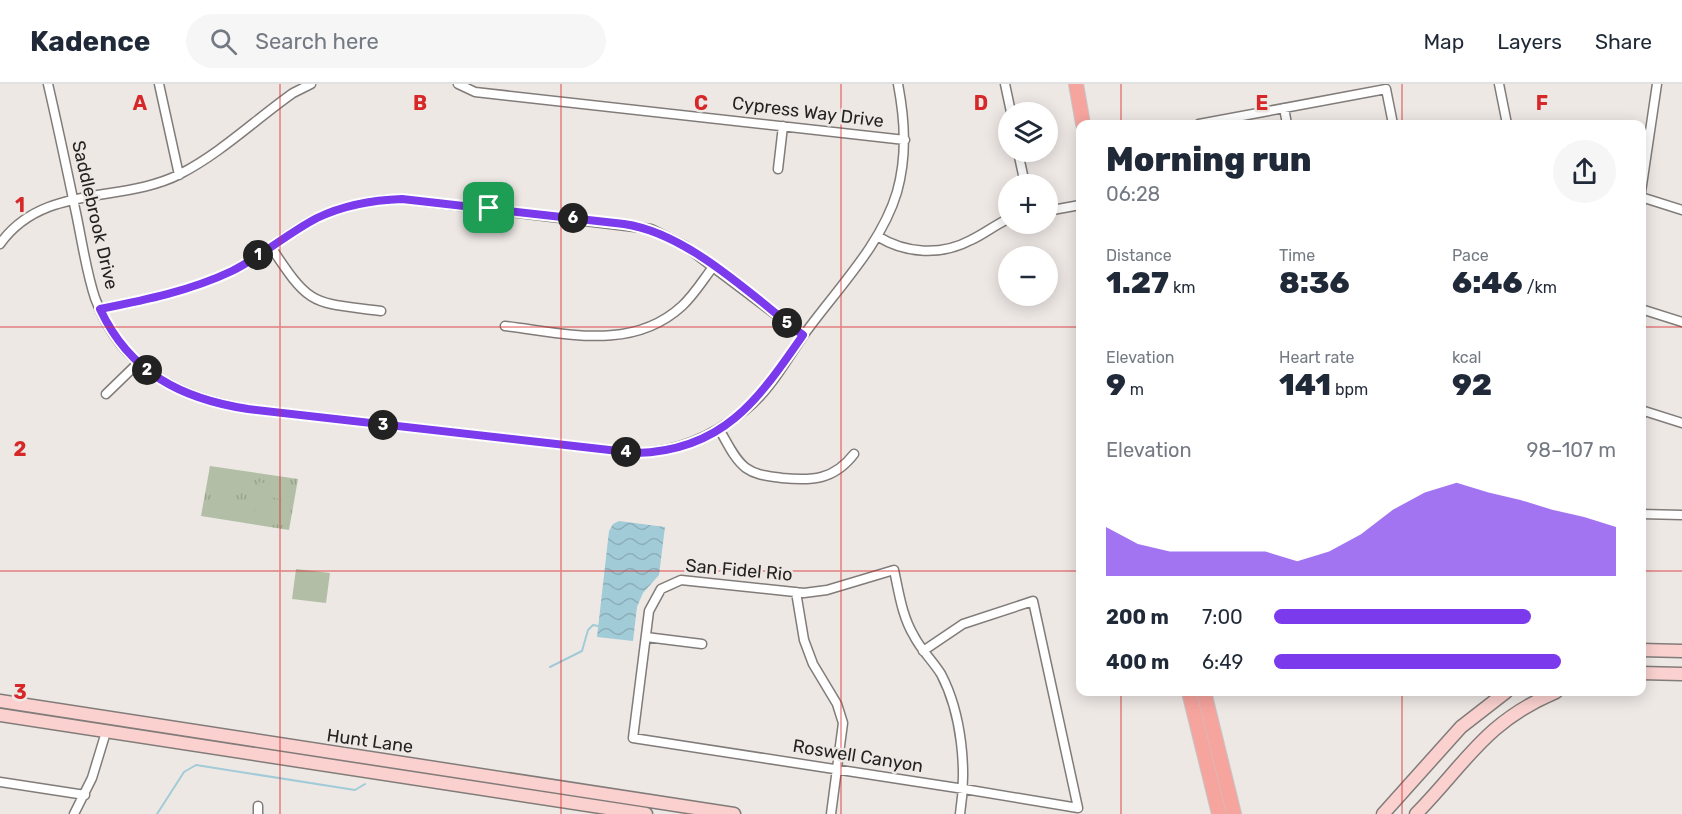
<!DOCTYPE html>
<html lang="en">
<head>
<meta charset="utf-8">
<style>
  body { margin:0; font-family:Rubik,sans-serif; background:#f6f6f7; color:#1f2937; height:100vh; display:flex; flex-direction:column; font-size:22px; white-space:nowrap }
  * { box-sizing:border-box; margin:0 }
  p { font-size:20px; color:#747a83 }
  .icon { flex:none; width:33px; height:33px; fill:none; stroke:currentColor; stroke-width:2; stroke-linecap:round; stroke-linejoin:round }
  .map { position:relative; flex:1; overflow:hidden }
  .details { position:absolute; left:1076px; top:36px; width:570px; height:576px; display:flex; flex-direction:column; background:#fff; border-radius:12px; box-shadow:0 3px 15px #0003 }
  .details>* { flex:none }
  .controls { position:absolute; left:998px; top:18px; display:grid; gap:12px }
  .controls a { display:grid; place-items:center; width:60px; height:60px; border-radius:50%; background:#fff; box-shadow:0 3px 15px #0003; font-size:30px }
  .pin { position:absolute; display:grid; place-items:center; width:51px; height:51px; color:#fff; margin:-26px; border-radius:12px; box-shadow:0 3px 9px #0006 }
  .km { position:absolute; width:30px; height:30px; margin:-15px; border-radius:50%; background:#222; color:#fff; font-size:16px; line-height:30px; text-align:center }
  .round { display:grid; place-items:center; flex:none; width:63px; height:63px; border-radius:32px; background:#f6f6f7 }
  .summary { display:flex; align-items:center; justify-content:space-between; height:102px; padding:0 30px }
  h1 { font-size:33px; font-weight:800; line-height:45px }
  .stats { display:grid; grid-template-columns:repeat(3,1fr); gap:9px; height:102px; padding:6px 30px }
  .stats div { display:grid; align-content:center }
  .stats b { font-size:30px; font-weight:800 }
  .stats small { font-size:16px; font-weight:400 }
  .stats p { font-size:16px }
  .chart { height:168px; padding:12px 30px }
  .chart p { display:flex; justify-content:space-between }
  .chart svg { width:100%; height:108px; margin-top:6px; fill:#7c3aed; opacity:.7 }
  ul { padding:0 30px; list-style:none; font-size:20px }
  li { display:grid; grid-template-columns:96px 72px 1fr; align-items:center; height:45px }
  li i { height:15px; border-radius:8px; background:#7c3aed }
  header { display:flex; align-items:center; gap:36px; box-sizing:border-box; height:84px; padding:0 30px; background:#fff; border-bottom:2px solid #e0e1e3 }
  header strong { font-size:28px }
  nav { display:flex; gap:33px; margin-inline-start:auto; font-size:21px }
  .search { width:420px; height:54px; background:#f6f6f7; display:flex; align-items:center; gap:15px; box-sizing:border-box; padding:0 21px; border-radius:33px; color:#747a83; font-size:22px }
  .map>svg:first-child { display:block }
</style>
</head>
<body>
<header>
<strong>Kadence</strong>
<div class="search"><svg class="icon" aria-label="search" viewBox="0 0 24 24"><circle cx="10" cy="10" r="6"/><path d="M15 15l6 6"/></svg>Search here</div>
<nav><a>Map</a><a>Layers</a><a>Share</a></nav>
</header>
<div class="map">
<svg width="1682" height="730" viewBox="0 0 1682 730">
  <defs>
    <pattern id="grass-tufts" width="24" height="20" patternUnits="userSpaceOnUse" patternTransform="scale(1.5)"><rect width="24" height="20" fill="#b2bfa6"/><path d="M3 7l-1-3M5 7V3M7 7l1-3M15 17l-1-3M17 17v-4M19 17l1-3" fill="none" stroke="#99a48f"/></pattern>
    <pattern id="water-waves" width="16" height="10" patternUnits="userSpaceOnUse" patternTransform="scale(1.5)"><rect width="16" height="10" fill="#a2cbd8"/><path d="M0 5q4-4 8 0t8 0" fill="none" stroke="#8baeb9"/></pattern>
  </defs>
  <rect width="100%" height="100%" fill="#eee8e5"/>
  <path fill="url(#grass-tufts)" d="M210 382 298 395 289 446 201 432Z"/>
  <path fill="#b2bfa6" d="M215 391 244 396 242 409 213 404Z
    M259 398 288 403 286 416 257 411Z
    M211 416 240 420 238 434 209 429Z
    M256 422 284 427 282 441 253 436Z
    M296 485 330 489 326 519 292 515Z"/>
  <path fill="url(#water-waves)" d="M619 437 665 443 659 491 643 509 637 523 633 557 597 553 609 447 613 440Z"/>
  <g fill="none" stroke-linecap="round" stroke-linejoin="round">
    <path stroke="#a2cbd8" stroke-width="2" d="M550 583 582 567 588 546 593 541 598 542
      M157 730 184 688 196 681 355 706 365 700"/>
    <defs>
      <path id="street" d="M48 0C58 43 67 86 76 129 82 157 86 187 95 214 121 284 178 314 248 325L636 369C677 368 712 353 744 327 769 308 785 278 803 252 835 207 881 162 897 108 907 72 905 37 898 0
        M159 0 179 91
        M458 0 475 8 905 56
        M1005 0 1011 28
        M1499 0 1507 40
        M1284 24 1287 40
        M1199 40 1386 5 1393 40
        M1018 68 1025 100
        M778 85 783 42
        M1641 108 1657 0
        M1641 113 1682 126
        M1047 127 1080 121
        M877 152C906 170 941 172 971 156 984 150 995 141 1008 135
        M0 160C43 99 122 120 180 90 221 69 256 35 293 9L311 0
        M271 163C311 224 312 218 381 227
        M100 225C145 216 190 207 232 187 262 172 287 149 317 134 344 121 373 116 402 115L651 145 685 162 803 251
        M1641 225 1682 238
        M505 242C565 249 632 268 682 222 694 211 703 196 713 183
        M106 310 138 279
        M1641 326 1682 339
        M719 345C727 358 734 375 746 384 757 392 770 392 782 394 812 397 834 396 854 370
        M1641 430 1682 431
        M796 508 804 556 813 580 837 620 843 639 831 730
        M646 553 702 560
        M923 567 963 540 1033 517 1078 724 964 705 951 703 633 654 649 527 661 505 681 496 804 509 827 506 894 486C899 509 902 532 914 552 921 566 933 577 941 590 962 630 967 686 960 730
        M0 698 85 711
        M258 722V730
        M74 730 92 694 106 648"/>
      <path id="secondary" d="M1641 566 1682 567
        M1641 589 1682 590
        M0 617 734 730
        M0 631 646 730
        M1383 730 1461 643 1506 608
        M1416 730C1466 679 1485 638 1556 608"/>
      <path id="primary" d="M1076 0 1083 40
        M1189 608 1219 730
        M1204 608 1234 730"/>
    </defs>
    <use href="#street" stroke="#817c79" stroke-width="11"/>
    <use href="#secondary" stroke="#817c79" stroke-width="15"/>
    <use href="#primary" stroke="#c6c6c6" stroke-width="16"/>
    <use href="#street" stroke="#fff" stroke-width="8"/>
    <use href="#secondary" stroke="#fad1cf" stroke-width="12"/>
    <use href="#primary" stroke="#f6a49e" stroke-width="14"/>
  </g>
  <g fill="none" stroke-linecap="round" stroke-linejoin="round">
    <defs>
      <path id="route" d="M402 115 624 140C688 149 752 212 803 251 758 316 723 367 636 369L248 325C182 315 130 289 100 225 145 216 190 207 232 187 262 172 288 149 317 134 344 121 373 116 402 115Z"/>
    </defs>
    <use href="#route" stroke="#fff" stroke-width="12"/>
    <use href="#route" stroke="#7c3aed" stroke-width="8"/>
  </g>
  <path fill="none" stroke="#d62828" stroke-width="1.5" stroke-opacity="0.55" d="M280 0V730M561 0V730M841 0V730M1121 0V40M1402 0V40M0 243H1080M1641 243H1682M0 487H1080M1641 487H1682M1121 608V730M1402 608V730"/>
  <g text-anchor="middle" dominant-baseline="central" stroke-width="5" stroke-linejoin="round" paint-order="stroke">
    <g font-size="18" fill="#252322" stroke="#eee8e5">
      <text transform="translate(808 28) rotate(7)">Cypress Way Drive</text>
      <text transform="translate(95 131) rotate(77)">Saddlebrook Drive</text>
      <text transform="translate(739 486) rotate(5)">San Fidel Rio</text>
      <text transform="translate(370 657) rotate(8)">Hunt Lane</text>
      <text transform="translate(858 672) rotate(9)">Roswell Canyon</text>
    </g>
  </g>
  <g font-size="20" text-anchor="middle" font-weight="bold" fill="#d62828" stroke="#eee8e5" stroke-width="5" stroke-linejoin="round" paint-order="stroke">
    <text x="140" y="26">A</text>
    <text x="420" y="26">B</text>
    <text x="701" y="26">C</text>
    <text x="981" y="26">D</text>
    <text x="1262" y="26">E</text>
    <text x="1542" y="26">F</text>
    <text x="20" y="128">1</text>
    <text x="20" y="372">2</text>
    <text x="20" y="615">3</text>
  </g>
</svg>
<div class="controls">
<a><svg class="icon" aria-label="layers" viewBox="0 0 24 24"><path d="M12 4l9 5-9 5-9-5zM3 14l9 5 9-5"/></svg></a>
<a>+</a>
<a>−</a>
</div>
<div class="pin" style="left:489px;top:124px;background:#1e9e55"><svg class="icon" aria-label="arrive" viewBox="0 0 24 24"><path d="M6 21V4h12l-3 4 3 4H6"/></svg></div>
<b class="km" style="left:258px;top:171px">1</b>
<b class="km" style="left:147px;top:286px">2</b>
<b class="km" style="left:383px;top:341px">3</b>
<b class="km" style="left:626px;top:368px">4</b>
<b class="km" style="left:787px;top:239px">5</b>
<b class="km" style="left:573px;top:134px">6</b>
<section class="details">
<div class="summary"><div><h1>Morning run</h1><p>06:28</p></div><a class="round"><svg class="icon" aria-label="share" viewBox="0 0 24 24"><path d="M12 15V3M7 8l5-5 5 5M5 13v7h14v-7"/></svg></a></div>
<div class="stats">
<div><p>Distance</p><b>1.27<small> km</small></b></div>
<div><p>Time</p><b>8:36</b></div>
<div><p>Pace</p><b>6:46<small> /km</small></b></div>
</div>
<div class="stats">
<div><p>Elevation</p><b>9<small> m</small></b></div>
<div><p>Heart rate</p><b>141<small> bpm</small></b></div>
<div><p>kcal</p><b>92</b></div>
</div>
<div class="chart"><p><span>Elevation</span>98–107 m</p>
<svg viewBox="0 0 160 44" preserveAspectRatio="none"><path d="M0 44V24L10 31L20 34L30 34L40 34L50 34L60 38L70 34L80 27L90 17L100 10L110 6L120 10L130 13L140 17L150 20L160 24V44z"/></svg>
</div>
<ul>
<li><b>200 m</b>7:00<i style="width:75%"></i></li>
<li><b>400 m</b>6:49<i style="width:84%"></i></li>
</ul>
</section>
</div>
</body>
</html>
